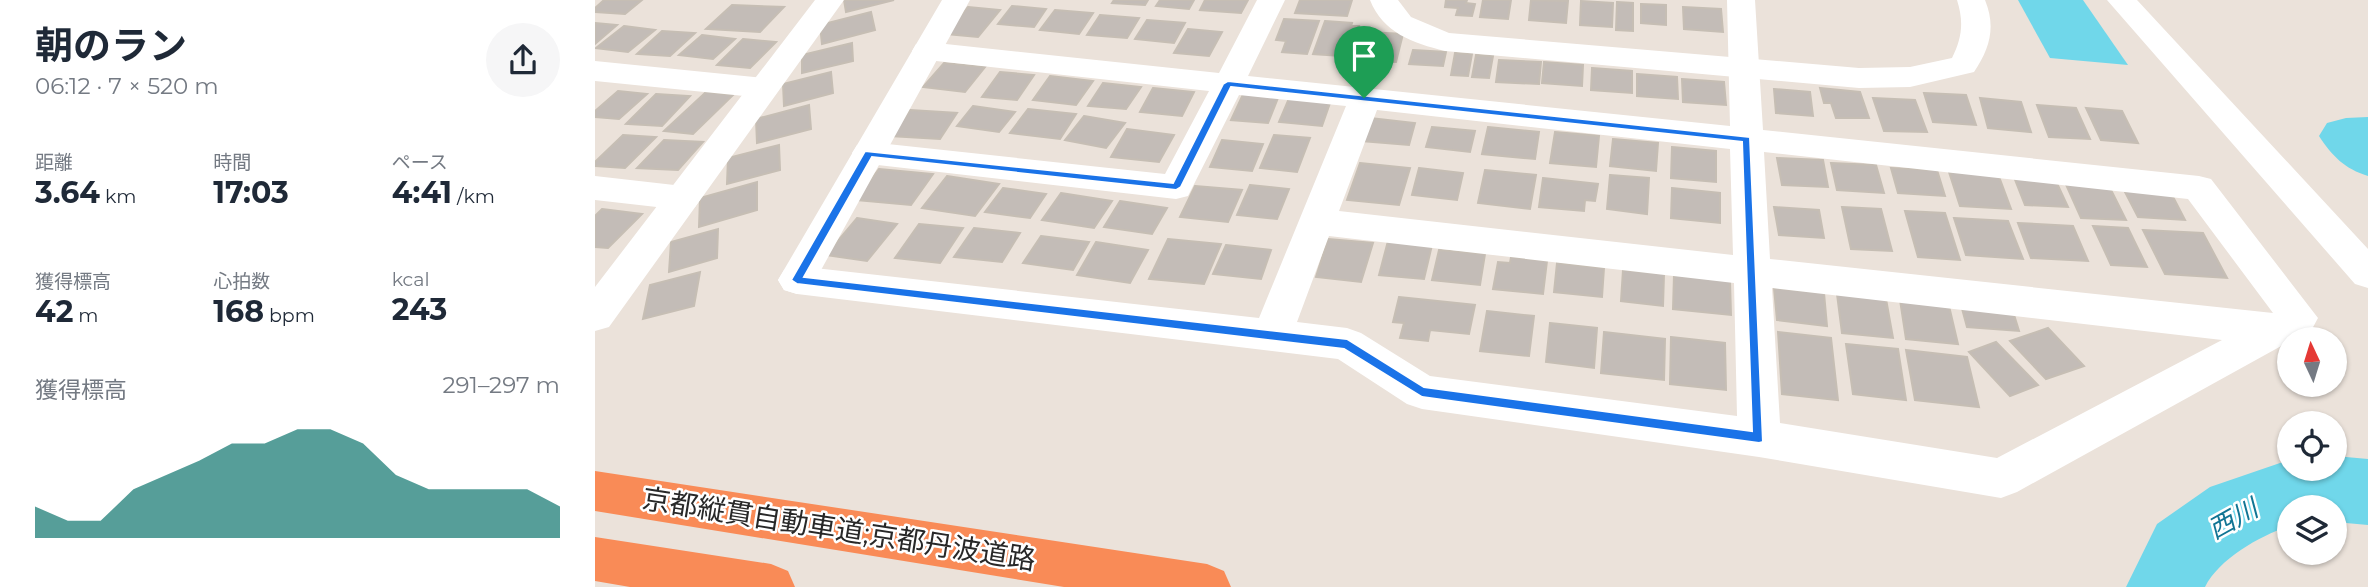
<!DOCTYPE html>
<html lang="ja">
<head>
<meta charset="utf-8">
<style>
  body { margin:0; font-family:Montserrat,"Noto Sans JP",sans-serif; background:#f6f6f7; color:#1f2937; height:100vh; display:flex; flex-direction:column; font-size:26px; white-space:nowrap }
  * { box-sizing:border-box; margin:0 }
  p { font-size:23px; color:#747a83 }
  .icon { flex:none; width:38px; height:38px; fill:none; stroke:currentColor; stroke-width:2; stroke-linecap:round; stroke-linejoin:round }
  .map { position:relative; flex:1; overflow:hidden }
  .details { display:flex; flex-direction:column; background:#fff; width:595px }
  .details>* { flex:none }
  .needle { width:46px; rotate:356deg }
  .fabs { position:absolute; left:1682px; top:327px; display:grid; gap:14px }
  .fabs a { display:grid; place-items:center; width:70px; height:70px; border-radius:50%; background:#fff; box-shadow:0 2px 5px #0004; font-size:35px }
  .pin { position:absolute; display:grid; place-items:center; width:60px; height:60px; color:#fff; margin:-72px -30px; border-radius:50% 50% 50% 0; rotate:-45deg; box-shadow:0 0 7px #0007 }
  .pin .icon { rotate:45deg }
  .round { display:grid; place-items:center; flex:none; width:74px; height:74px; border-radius:37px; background:#f6f6f7 }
  .headline { display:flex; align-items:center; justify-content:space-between; height:119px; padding:0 35px }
  h1 { font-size:38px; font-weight:700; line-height:52px }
  .metrics { display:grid; grid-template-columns:repeat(3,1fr); gap:10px; height:119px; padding:7px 35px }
  .metrics div { display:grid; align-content:center }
  .metrics b { font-size:30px; font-weight:700 }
  .metrics small { font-size:19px; font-weight:400 }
  .metrics p { font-size:19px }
  .chart { height:196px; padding:14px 35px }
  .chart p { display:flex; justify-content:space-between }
  .chart svg { width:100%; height:126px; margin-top:7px; fill:#0f766e; opacity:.7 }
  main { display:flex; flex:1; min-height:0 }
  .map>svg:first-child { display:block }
</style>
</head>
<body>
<main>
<section class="details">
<div class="headline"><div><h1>朝のラン</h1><p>06:12 · 7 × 520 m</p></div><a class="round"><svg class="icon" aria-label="share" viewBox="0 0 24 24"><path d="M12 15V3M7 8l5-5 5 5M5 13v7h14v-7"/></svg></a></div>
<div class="metrics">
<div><p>距離</p><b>3.64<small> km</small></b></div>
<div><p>時間</p><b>17:03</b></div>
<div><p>ペース</p><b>4:41<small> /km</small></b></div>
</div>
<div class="metrics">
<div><p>獲得標高</p><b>42<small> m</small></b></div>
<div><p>心拍数</p><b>168<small> bpm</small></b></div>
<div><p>kcal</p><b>243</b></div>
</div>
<div class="chart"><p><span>獲得標高</span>291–297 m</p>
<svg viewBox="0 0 160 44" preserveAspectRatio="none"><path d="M0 44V33L10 38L20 38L30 27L40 22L50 17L60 11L70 11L80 6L90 6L100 11L110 22L120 27L130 27L140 27L150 27L160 33V44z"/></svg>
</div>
</section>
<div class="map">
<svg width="1773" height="587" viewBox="0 0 1773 587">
  <rect width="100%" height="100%" fill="#ebe2da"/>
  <path fill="#70d7ea" d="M1423 0H1488L1533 65 1455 58Z"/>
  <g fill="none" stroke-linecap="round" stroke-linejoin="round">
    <path fill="#70d7ea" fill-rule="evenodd" d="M1773 117V176C1750 169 1737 156 1724 136L1732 123 1751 118Z
      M1740 456 1773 459V525L1740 522V508H1694V526C1665 536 1624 559 1610 587H1531L1562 524 1615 487 1694 460V469H1740Z"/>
  </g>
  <path fill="#c3bcb7" stroke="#c6beb4" stroke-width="2" d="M9 0H47L30 14 0 12V8Z
    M249 0H299L251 12Z
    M519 0H553L550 5 517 3Z
    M565 0H599L594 9 561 6Z
    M610 0H653L646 13 605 10Z
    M705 0H757L752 16 700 13Z
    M851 0H872L871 3 880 4 877 16 861 15 863 8 850 7Z
    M888 0H916L913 19 885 17Z
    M936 0 973 1 971 23 934 20Z
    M986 1 1018 3 1017 27 985 25Z
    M1022 2 1038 3V31L1021 30Z
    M1046 4 1071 5V25L1046 23Z
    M137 5 189 7 165 32 111 29Z
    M417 6 451 9 439 27 403 24Z
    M373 7 405 10 383 37 350 34Z
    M1088 7 1126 9 1128 32 1089 29Z
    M460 10 498 13 484 34 445 30Z
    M276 12 280 30 227 44 225 25Z
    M505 15 544 18 532 38 492 35Z
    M689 19 724 21 712 54 687 52 691 41 681 40Z
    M552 20 590 23 579 43 540 39Z
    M730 21 757 23 756 26H764L757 48H749L746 56 718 54Z
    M0 23 22 25 0 44Z
    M29 26 60 30 33 52 1 48Z
    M593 29 627 32 614 56 579 53Z
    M67 31 100 33 75 56 42 54Z
    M773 32 808 34 801 62 764 60Z
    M107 35 140 39 118 59 84 55Z
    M148 39 181 42 155 68 122 65Z
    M257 43 258 61 207 73V55Z
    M818 50 851 52 848 66 814 64Z
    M860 53 877 54 873 76 856 75Z
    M881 55 898 56 894 78 877 77Z
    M904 60 946 62 944 84 901 82Z
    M949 62 988 65 987 86 947 83Z
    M349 63 390 67 370 92 328 87Z
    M997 68 1037 71V93L996 90Z
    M236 72 238 93 189 106 188 84Z
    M405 72 439 75 422 100 387 97Z
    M1042 74 1082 77 1083 99 1042 96Z
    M455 76 498 81 481 105 438 100Z
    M1087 79 1129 82 1131 105 1088 102Z
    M508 83 546 87 531 109 493 106Z
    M558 88 599 92 587 116 545 112Z
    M1225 88 1265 92 1274 118H1241L1236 103H1229Z
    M1179 89 1215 92 1218 116 1181 113Z
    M650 90 685 93 673 123 636 120Z
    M23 91 52 94 24 119 0 117V111Z
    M111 92 138 95 98 134 69 131Z
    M1329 93 1371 95 1381 125 1338 122Z
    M61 94 95 96 67 126 31 124Z
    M695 96 736 100 727 126 684 122Z
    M1278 98 1320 100 1332 132 1289 131Z
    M1385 98 1426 102 1436 132 1393 128Z
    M214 105 216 129 162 143 161 119Z
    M1442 105 1481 108 1495 139 1454 137Z
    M378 106 420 112 404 132 362 126Z
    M1491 108 1527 111 1543 143 1506 140Z
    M433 109 481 114 465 139 415 133Z
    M315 110 362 113 345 139 296 136Z
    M489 116 530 123 511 148 470 140Z
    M775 118 820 123 814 145 767 141Z
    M837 127 880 131 875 152 831 147Z
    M893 127 944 132 940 159 887 154Z
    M532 129 579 135 564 162 516 157Z
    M960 132 1004 136 1001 167 955 163Z
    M28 135 61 137 30 168 0 166V162Z
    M679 135 715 138 702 172 665 168Z
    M1018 139 1063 143 1061 171 1015 166Z
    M69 140 108 142 83 170 42 168Z
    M627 140 668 144 657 171 615 167Z
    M184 145 185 170 132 184 133 158Z
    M1077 147 1121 151V182L1076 178Z
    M1182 158 1228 160 1233 187 1187 185Z
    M765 163 815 168 804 205 752 200Z
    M1236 163 1281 165 1289 193 1242 190Z
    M824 168 868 173 862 200 817 195Z
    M1296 168 1342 170 1350 196 1303 193Z
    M284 169 338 174 316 205 260 200Z
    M890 170 941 175 935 209 883 203Z
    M1354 172 1403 174 1416 209 1365 206Z
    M1015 175 1054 178 1052 214 1012 209Z
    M352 176 404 184 380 216 327 208Z
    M1419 177 1460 179 1473 207 1430 205Z
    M948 178 1003 184 1000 201 990 200 989 211 944 207Z
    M1469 180 1515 188 1531 220 1486 218Z
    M162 182V210L104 227 105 198Z
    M655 185 694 189 682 219 642 215Z
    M600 186 647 190 633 222 585 217Z
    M408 188 451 194 435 218 390 212Z
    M1077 188 1125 193V223L1076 218Z
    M1528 188 1575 191 1590 220 1543 217Z
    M466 193 517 201 499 228 447 220Z
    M525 201 572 208 557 234 509 227Z
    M1179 207 1224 210 1229 238 1184 235Z
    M1247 207 1286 209 1297 251 1256 249Z
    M7 209 47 214 13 248 0 247V216Z
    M1310 211 1350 213 1365 260 1323 257Z
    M262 218 302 224 272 261 231 255Z
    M1359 218 1413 221 1428 259 1371 255Z
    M1423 223 1478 226 1493 261 1436 258Z
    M324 224 368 228 345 263 300 258Z
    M1498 226 1533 228 1552 267 1516 265Z
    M379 228 425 233 407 262 359 257Z
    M123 229 122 258 74 272 76 242Z
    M1548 230 1608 233 1632 278 1570 274Z
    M446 236 494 242 478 270 428 263Z
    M573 239 626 244 609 284 554 279Z
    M733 239 778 243 766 282 721 277Z
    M793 241 837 245 829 279 784 275Z
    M501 242 553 250 535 283 482 275Z
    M631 245 676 250 666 279 618 274Z
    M844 250 890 254 885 285 837 280Z
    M916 257 952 261 948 294 898 289 903 262 915 263Z
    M962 263 1009 268 1007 297 959 292Z
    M1028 270 1069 274 1068 306 1026 301Z
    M105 272 99 306 48 319 55 285Z
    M1079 275 1135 281 1136 315 1078 309Z
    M1179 288 1229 293 1232 326 1182 320Z
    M1242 294 1291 299 1298 338 1247 333Z
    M804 297 880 305 874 334 835 330 833 341 805 338 809 323 798 322Z
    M1305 300 1354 306 1363 344 1311 339Z
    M1365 301 1416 305 1424 331 1372 327Z
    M892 311 939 316 934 356 885 351Z
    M955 323 1002 328 999 368 951 362Z
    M1453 328 1489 366 1451 379 1415 341Z
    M1009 332 1070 339 1069 380 1006 373Z
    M1183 332 1236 338 1243 400 1187 394Z
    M1076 337 1130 343 1131 390 1075 384Z
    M1401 342 1443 385 1415 396 1374 352Z
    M1251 344 1303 349 1311 400 1258 394Z
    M1311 350 1372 357 1384 407 1320 400Z"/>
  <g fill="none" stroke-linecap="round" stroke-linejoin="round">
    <path fill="#fff" fill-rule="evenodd" d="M662 0H690L653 76 1135 126 1132 0H1160L1168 130 1604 176 1616 179 1723 318 1717 329 1422 492 1406 498 1164 457 827 409 812 404 743 359 202 294 189 290 183 280 189 270 202 266 664 318 751 106 644 95 593 196 581 199 274 164 262 161 257 153 262 145 274 142 570 174 614 91 332 60 321 58 317 51 321 44 332 42 624 73ZM782 110 1135 149 1138 255 744 211ZM1169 152 1593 199 1678 313 1175 259ZM734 236 1139 283 1142 416 835 376 766 333 752 328 702 322ZM1177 288 1627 340 1402 458 1185 423Z
      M1512 0H1542L1773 249V288L1760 284Z
      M0 61 169 78 180 81 185 88 180 95 169 98 0 81Z
      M0 176 88 186 100 189 106 198 100 207 88 210 0 200Z"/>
    <path fill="#fff" fill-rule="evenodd" d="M220 0H249L14 327 0 331V287Z
      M347 0H375L215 290 202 294 189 290 183 280Z
      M775 0H803L816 17 854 33 1264 68 1315 67 1357 58C1367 38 1369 22 1362 0H1390C1401 27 1395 48 1379 72L1315 87 1264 88 850 51C818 43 788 33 775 0Z"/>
    <path fill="#f98b57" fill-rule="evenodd" d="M0 471 612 564 629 571 636 587H469L0 511Z
      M0 537 176 564 193 571 200 587H35L0 581Z"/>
  </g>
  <path fill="#1a73e8" stroke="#fff" stroke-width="2" fill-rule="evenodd" d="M633 81 1155 137 1168 442 1164 443 827 397 749 349 202 284 196 280 270 151 578 183 628 84ZM636 87 1147 142 1157 431 829 387 752 339 209 277 277 157 581 190 586 187Z"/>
  <g text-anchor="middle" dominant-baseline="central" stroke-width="5" stroke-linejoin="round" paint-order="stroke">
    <g font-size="26" font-style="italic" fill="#117594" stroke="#fff">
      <text transform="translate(1638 519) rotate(-29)">西川</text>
    </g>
    <g font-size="28" fill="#282828" stroke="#fff">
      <text transform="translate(244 529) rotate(9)">京都縦貫自動車道;京都丹波道路</text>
    </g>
  </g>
</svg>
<div class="fabs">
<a><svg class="needle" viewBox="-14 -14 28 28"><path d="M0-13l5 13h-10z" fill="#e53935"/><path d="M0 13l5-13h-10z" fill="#747a83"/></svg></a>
<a><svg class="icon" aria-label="locate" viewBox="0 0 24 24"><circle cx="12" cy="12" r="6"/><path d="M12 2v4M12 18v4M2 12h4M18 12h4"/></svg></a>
<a><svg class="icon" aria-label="layers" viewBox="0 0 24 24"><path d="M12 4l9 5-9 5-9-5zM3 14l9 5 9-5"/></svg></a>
</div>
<div class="pin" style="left:769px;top:98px;background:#1e9e55"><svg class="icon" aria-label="arrive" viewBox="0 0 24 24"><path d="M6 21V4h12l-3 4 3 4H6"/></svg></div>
</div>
</main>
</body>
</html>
